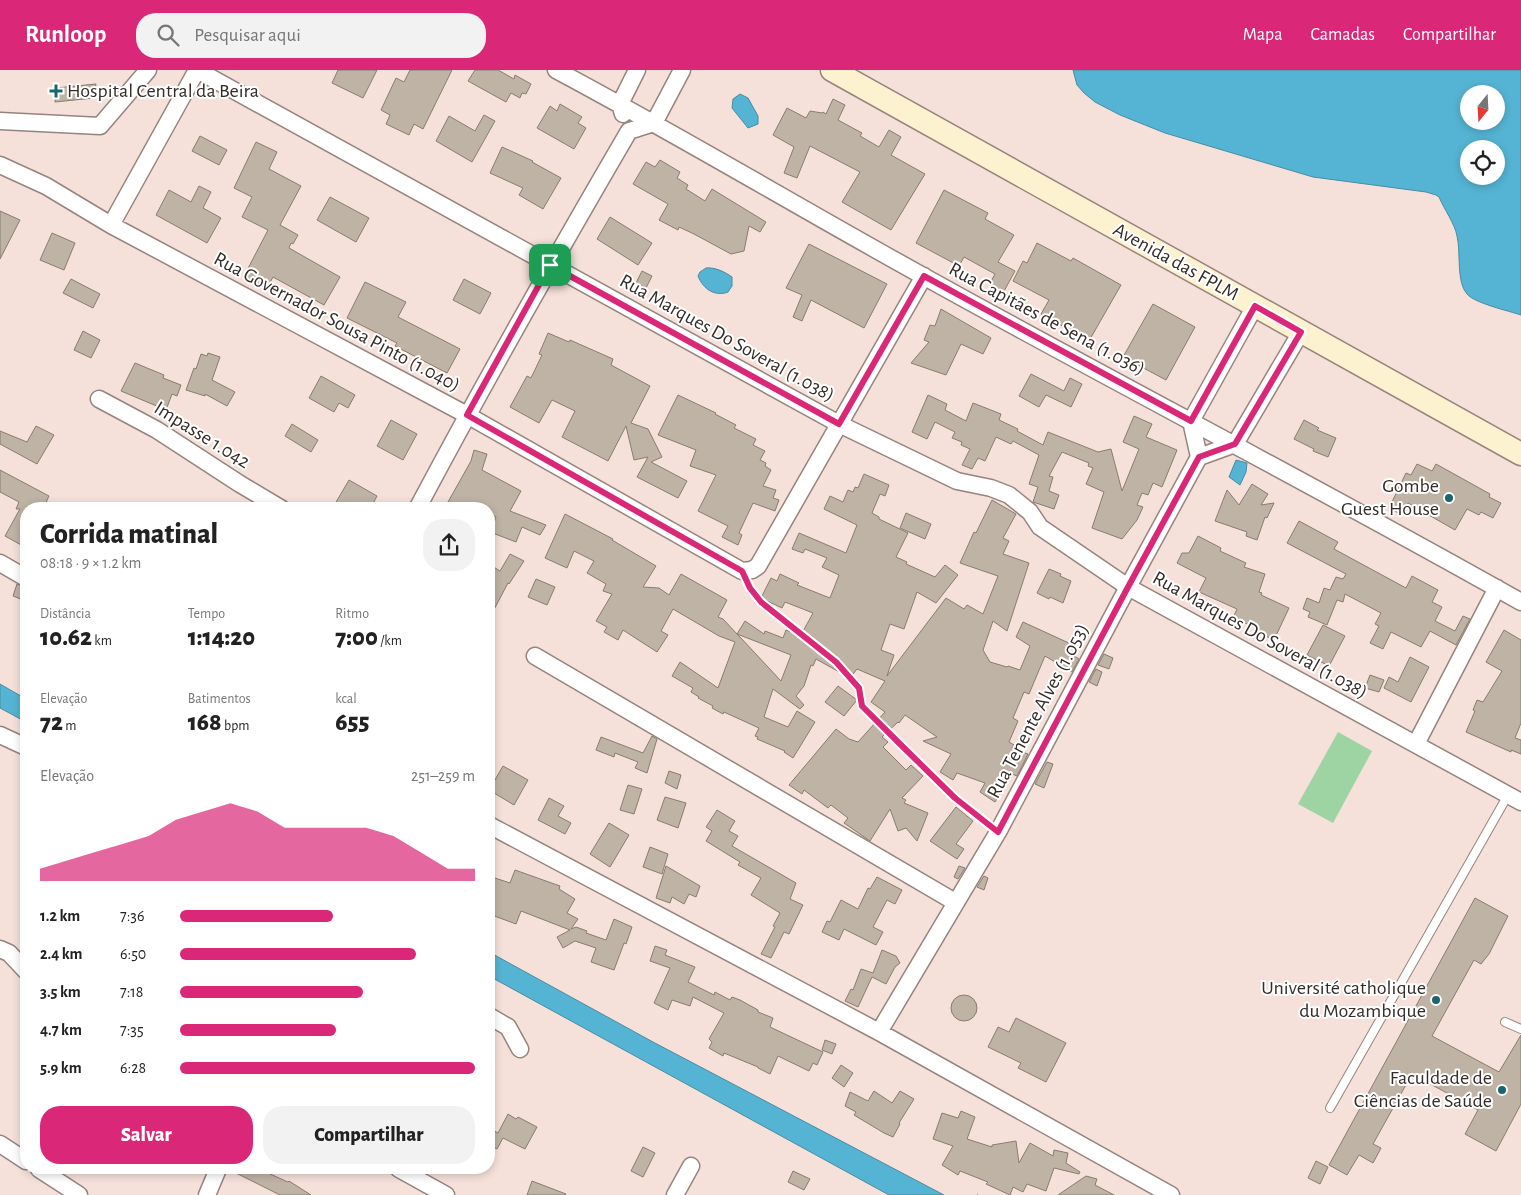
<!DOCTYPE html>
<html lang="pt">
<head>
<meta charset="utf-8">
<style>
  body { margin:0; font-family:"Alegreya Sans",sans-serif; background:#f2f2f2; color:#222; height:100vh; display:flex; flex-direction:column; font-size:19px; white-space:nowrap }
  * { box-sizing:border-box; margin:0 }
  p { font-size:16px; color:#767676 }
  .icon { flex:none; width:28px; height:28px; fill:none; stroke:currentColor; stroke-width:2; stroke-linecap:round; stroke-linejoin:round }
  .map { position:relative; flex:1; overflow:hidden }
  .side { position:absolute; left:20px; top:432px; width:475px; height:672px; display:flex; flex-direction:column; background:#fff; border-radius:20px; box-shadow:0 2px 8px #0003 }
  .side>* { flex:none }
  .needle { width:32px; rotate:198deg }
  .tools { position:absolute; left:1460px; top:15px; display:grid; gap:10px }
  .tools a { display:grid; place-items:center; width:45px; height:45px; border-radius:50%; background:#fff; box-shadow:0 2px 8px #0003; font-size:25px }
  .pin { position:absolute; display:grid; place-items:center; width:42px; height:42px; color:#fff; margin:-21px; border-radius:10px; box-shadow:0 2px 8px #0006 }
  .round { display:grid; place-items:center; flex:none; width:52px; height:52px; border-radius:20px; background:#f2f2f2 }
  .headline { display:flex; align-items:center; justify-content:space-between; height:85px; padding:0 20px }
  h1 { font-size:28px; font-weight:800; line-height:38px }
  .stats { display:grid; grid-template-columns:repeat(3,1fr); gap:8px; height:85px; padding:5px 20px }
  .stats div { display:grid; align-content:center }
  .stats b { font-size:25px; font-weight:800 }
  .stats small { font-size:14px; font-weight:400 }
  .stats p { font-size:14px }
  .chart { height:140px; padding:10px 20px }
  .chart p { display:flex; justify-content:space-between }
  .chart svg { width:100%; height:90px; margin-top:5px; fill:#db2777; opacity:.7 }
  .button { display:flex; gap:10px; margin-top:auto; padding:10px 20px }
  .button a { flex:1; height:58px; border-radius:20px; background:#db2777; color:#fff; font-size:20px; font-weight:800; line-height:58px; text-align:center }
  .button a+a { background:#f2f2f2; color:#222 }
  ul { padding:0 20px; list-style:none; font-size:16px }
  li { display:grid; grid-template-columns:80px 60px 1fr; align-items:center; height:38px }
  li i { height:12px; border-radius:6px; background:#db2777 }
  header { display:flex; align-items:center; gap:30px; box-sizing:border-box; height:70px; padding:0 25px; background:#db2777; color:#fff }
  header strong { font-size:24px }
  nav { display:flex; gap:28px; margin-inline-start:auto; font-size:18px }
  .search { width:350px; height:45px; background:#f2f2f2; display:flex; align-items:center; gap:12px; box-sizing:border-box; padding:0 18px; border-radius:20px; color:#767676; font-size:19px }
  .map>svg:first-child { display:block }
</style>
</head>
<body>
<header>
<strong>Runloop</strong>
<div class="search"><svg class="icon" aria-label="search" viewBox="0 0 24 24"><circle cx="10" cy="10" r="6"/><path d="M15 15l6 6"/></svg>Pesquisar aqui</div>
<nav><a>Mapa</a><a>Camadas</a><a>Compartilhar</a></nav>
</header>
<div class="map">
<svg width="1521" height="1125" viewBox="0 0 1521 1125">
  <rect width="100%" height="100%" fill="#f5e1da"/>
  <path fill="#9ed4a4" d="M1338 662 1372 681 1333 753 1298 734Z"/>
  <path fill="#55b4d3" stroke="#4b8ba0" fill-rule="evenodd" d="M1073 0H1521V245C1509 241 1474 233 1467 224 1456 212 1461 182 1457 166 1455 154 1444 139 1439 127L1436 125 1426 122 1313 107 1165 63 1120 45 1095 32 1084 23 1077 15ZM1469 24H1496V51H1469ZM1469 79H1496V106H1469Z
    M740 24 748 28 758 46V54L748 58 732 38 733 29Z
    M706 198C715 197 725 202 732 207V216L728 222C715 227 703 219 698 206L700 202Z
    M1236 390 1247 393 1246 402 1240 415 1229 407Z
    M0 614 26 629V652L0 638Z
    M489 882 653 972 944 1125H889L489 906Z"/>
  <path fill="#bfb3a5" stroke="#887c6f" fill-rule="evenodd" d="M338 0H377L363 28 332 13Z
    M410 0H452L423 59 414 54 409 65 386 54 390 45 381 40 396 8 404 12Z
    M475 0H498L514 9 515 5 531 14 526 24 522 23 520 28 511 23 506 32 468 11Z
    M96 14 94 28 55 32 56 18Z
    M833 29 845 35 838 50 862 63 860 66 879 77 889 60 901 67 891 85 925 104 891 160 842 132 860 102 810 76 797 108 784 103 794 77 773 65 787 38 806 48 810 41 822 43 823 42 826 44Z
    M560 34 582 47 578 53 586 58 574 79 537 58 550 36 557 41Z
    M484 45 495 51 472 92 436 71 449 46 475 61Z
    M200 66 227 80 219 95 192 81Z
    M256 72 277 82 269 99 301 116 280 155 298 165 293 174 291 173 289 178 340 207 324 235 273 207 267 218 244 206 268 160 242 147 252 127 234 118Z
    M502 77 533 91 532 92 561 108 543 139 519 125 523 118 490 103Z
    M660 90 680 102 677 108 688 115 686 119 705 131 712 119 766 152 760 162 749 156 744 181 731 184 694 164 679 157 678 160 659 150 668 134 633 114 646 92 655 97Z
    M199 116 211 122 203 138 221 148 207 173 156 145 169 120 191 132Z
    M944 120 988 143 985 149 1014 165 998 192 1015 201 1003 223 989 215 995 204 964 187 959 196 916 173Z
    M330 127 369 148 356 172 317 150Z
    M0 141 20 150 0 189Z
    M610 147 652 173 638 195 597 169Z
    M52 163 75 173 64 200 40 190Z
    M1037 173 1071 191 1073 188 1121 215 1089 271 1041 244 1049 230 1013 211 1023 191 1027 193Z
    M809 174 887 214 864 258 811 230 802 251 793 247 802 225 786 218Z
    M642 201 652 206 646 218 636 213Z
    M71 209 100 224 93 238 63 223Z
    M464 209 491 223 480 244 453 230Z
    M365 212 406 232 398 247 460 279 447 303 395 276 397 273 347 248Z
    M1153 234 1195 257 1166 310 1123 287Z
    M941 239 991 268 983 284 961 274 946 305 911 293 929 272 924 270 930 255 935 256Z
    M83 261 100 270 91 288 74 280Z
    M548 263 569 272 570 270 613 289 611 295 650 316 631 353 648 359 662 387 651 392 687 411 678 428 637 407 648 387 634 390 626 356 608 391 562 367 575 341 552 330 539 353 510 337 527 306 531 308 542 285 539 284Z
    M208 283 220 287 212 310 235 322 227 336 205 324V326L186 320 194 298 196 299 201 284 207 286Z
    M135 293 164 305 163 308 181 315 177 326 172 324 166 340 121 321Z
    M1031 304 1064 321 1070 308 1082 314 1071 337 1046 325 1039 337 1019 326Z
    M321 306 355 325 348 338 339 333 334 342 309 328Z
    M678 325 716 343 715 344 736 355 734 358 756 369 753 375 765 381 760 390 766 393 765 396 771 400 763 416 776 420 773 428 779 430 775 441 753 433 739 463 742 465 738 475 722 467 728 456 698 441 716 405 690 396 696 380 658 365Z
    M928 325 947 334 945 340 966 351 973 333 1001 344 999 350 1018 359 1017 361 1043 375 1048 362 1098 382 1111 379 1122 421 1139 379 1123 372 1134 346 1152 354 1146 367 1177 380 1162 417 1153 413 1148 425 1142 423 1137 435 1143 437 1137 450 1122 469 1092 458 1104 422 1086 414 1093 398 1088 396 1089 393 1062 382 1049 406 1053 407 1049 421 1059 425 1054 439 1033 432 1038 417 1029 414 1039 385 1013 371 1011 374 996 367 985 391 978 388 972 399 962 395 970 379 961 375 962 372 952 368 955 362 935 352 927 369 912 362Z
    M391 350 417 364 403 390 377 376Z
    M1304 350 1319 358 1317 360 1336 368 1328 387 1313 381 1314 379 1294 369Z
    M292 354 318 370 311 382 285 366Z
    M36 356 54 365 37 394 0 374V361L27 372Z
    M474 380 487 384 482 400 521 421 510 441 546 455 540 465 522 457 516 472 490 462 496 447 489 443V439H481L473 435 471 439H461L448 432 471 391Z
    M1417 394 1432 401 1436 394 1490 424 1489 427 1501 433 1493 448 1481 442 1479 445 1467 439 1455 460 1408 433 1402 445 1389 438 1406 403 1411 405Z
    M0 400 49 426 43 439H26V469L23 476 5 466 20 439H16L19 432 0 422Z
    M864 404 889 415 885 426 880 424 872 443 879 447V449L908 463 896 487 907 492 906 494 935 507 945 495 958 505 936 533 917 522 904 559 890 554 881 580 894 585 887 606 946 528 964 539 967 535 983 544 998 506 960 493 974 462 976 463 992 430 1016 444 1003 468 1009 471 1003 484 1029 493 1007 561 993 551 983 580 990 592 1007 597 1008 596 1020 600 1030 576 1016 567 1023 552 1071 574 1068 582 1079 589 1072 602 1045 586 1029 624 1024 622 1013 648 1018 651 1009 672 1014 675 1012 678 1028 684 1017 706 1012 704 995 732 980 722 985 713 957 703 953 710 940 702 951 684 923 671 937 667 905 645 899 653 898 652 882 667 888 672 883 677 906 700 911 695 923 706 902 728 906 730 904 733 928 743 917 771 906 758 898 761 890 739 870 771 844 753 848 748 831 735 828 738 804 720 802 724 789 715 836 659 849 669 858 672 885 642 871 632 885 611 857 599 850 608 816 589 813 596 811 595 804 616 796 626 804 635 800 639 773 619 764 647 788 657 797 641 815 652 793 688 784 682 785 681 757 669 758 667 755 666 759 658 724 642 723 644 712 638 713 636 698 628 699 627 691 622 693 618 672 606 680 592 718 618 735 572 719 566 673 539 661 561 668 565 657 582 623 560 618 570 604 562 607 557 596 551 612 524 603 521 606 514 587 503 594 491 574 481 567 498 545 488 565 444 613 469 612 470 656 496 643 517 659 518 669 525 681 504 727 530 718 547 723 549 737 564 745 551 764 564 765 561 783 568 786 560 801 565 813 543 785 532 782 538 761 528 771 508 777 511 780 504 799 513 797 515 830 528 839 505 822 497 827 488 805 479 803 483 792 479 799 463 846 483 857 455 824 439 830 426 843 432 848 420 853 422 855 417 858 418ZM737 564 791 585 781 611 740 567Z
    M349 410 377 426 370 439H332Z
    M1252 414 1268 424 1261 435 1274 433 1267 448 1265 447 1257 470 1246 466 1247 462 1215 451 1227 420 1239 435Z
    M906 443 931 454 925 469 900 458Z
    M1299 451 1338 472 1334 479 1406 518 1412 506 1438 520 1432 532 1442 537 1435 551 1455 561 1463 546 1470 549 1456 575 1430 561 1421 577 1391 562 1383 579 1370 573 1379 556 1375 554 1381 543 1345 524 1343 532 1337 530 1327 555 1308 547 1310 542 1303 539 1307 528 1319 533 1324 518 1330 520 1336 507 1343 509 1346 504 1287 473Z
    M1198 466 1221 478 1220 481 1246 493 1244 497 1265 504 1259 522 1262 523 1261 525 1289 538 1274 570 1257 562 1259 559 1233 548 1237 539 1199 522 1206 508 1177 493 1182 483H1189Z
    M510 484 524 491 509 514 508 513 489 549V494L500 501Z
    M1049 499 1061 504 1060 506 1071 511 1063 533 1050 527 1049 529 1037 523Z
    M536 509 555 517 547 535 528 527Z
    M17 514 26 518V531L13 526Z
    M1323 555 1345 566 1329 596 1307 585Z
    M1504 560 1521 570V653L1515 668 1521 670V684L1511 680V682L1466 662 1475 641 1473 640 1477 630 1483 632 1502 601 1486 592Z
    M1104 584 1113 588 1109 599 1098 595Z
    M1410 587 1429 597 1411 632 1384 618 1389 607 1398 612Z
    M1096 599 1102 602 1097 616 1089 612Z
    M1370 605 1384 610 1379 622 1365 618Z
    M838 616 857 630 844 646 825 632Z
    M652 666 657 669 647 703 635 698 638 692 615 683 614 687 596 680 601 667 643 683Z
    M1047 692 1053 694 1044 718 1035 714Z
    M503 696 528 710 514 735 489 720Z
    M669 701 681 705 677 719 665 713Z
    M628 715 642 719 634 744 620 740Z
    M665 727 686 733 678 758 657 750Z
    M549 728 564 736 558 746 571 753 565 764 538 750Z
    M956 737 973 751 956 774 964 779 957 789 930 771Z
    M717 740 735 751 729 761 738 766 732 776 796 813 790 829 803 835 789 864 784 862 771 888 761 884 775 857 773 856 780 843 751 825 761 808 738 795 740 792 706 771 712 761 706 757Z
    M609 753 629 765 610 797 590 784Z
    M650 777 668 784 662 804 643 797Z
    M666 796 700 816 696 827 689 824 684 834 672 827 670 833 656 828Z
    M959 796 965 798 958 809 954 807Z
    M515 800 560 816 559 819 575 829 567 843 578 849 571 859 576 857 587 861 586 863 606 870 614 849 632 857 626 874 624 873 614 900 591 892 596 878 575 871 563 878 557 867 570 860 521 841 516 854 489 844V806L510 813Z
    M984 806 988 808 984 820 977 817Z
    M877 807 902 820 895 834 887 830 873 857 883 862 876 875 844 859 839 870 822 862 827 851 830 852 841 830 858 839 868 818 870 819Z
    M1475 828 1508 846 1489 884 1481 894 1474 890 1432 966 1499 1002 1521 965V1034L1496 1081 1465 1064 1478 1040 1412 1004 1373 1074 1381 1078 1373 1093 1359 1085 1347 1105 1329 1095Z
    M655 876 667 880 665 885 695 897 688 912 714 925 715 922 730 930 732 927 740 930 758 940V942L773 948 770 957 823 982 817 995 813 993 809 1001 778 986 770 1004 758 998V997L724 983 723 986 709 978 712 972 709 969 724 943 693 927 690 936 672 930 668 940 654 933 670 898 650 891Z
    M882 880 896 886 900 893 895 897 886 914 872 907 858 937 845 931 851 919 853 920 861 899 873 903Z
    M951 938a13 13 0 1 1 26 0a13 13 0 1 1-26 0Z
    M1016 948 1066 973 1046 1012 1018 998 1021 993 988 977 998 957 1009 962Z
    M825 970 836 974 832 984 822 980Z
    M841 995 853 1003 844 1017 832 1008Z
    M874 1021 892 1033 900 1021 914 1029 899 1053 900 1054 893 1067 884 1063 854 1045 856 1042 845 1036 850 1022 868 1031Z
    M961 1041 975 1047 967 1069 992 1077V1075L1016 1071 1019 1093 1030 1073 1053 1086 1054 1080 1068 1083 1066 1093 1080 1102 1079 1104 1054 1098 1046 1121 1027 1114 1023 1122 1013 1117 1010 1125 986 1114 988 1112 960 1101 958 1105 942 1095 953 1076 933 1069 942 1043 958 1048Z
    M508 1044 516 1049 518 1047 537 1057 525 1079 503 1068 497 1079 489 1075V1058L498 1063Z
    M643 1077 655 1083 643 1107 631 1101Z
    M1316 1091 1328 1097 1320 1114 1308 1108Z
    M228 1099H270L268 1103 288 1112 289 1111 311 1125H280Z
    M793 1101 810 1109 804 1120 788 1112Z
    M1086 1106 1097 1109 1095 1115 1114 1125H1058Z
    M532 1111 566 1124 565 1125H527Z"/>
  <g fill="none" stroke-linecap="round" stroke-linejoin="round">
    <defs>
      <path id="lane" d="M1505 952 1521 959
        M1330 1038 1508 725"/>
      <path id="street" d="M197 0 839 354 957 411 991 418 1009 425 1030 442 1040 457 1128 517 1521 732
        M556 0C680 66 800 138 923 206 1121 316 1323 420 1521 532
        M623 44 620 34 637 0
        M0 51 100 56 148 0
        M0 95 46 116 111 155 467 345 742 501 752 500 758 496 924 206
        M111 155 197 0
        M99 329 157 360 240 414 282 439
        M1199 387 1235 374 1301 262
        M417 439C485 311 556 186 629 61L654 53 682 0
        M0 493 26 508
        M535 586 955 832
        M0 665 26 677
        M1416 674 1497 518
        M489 755 879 962 1171 1125
        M0 879 9 883 26 901
        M489 946 508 957 520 979
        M879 962 998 762 1128 517 1199 387 1191 351 1255 236
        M0 1074 26 1091
        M39 1099 79 1125
        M399 1099 446 1125
        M207 1125 218 1099
        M675 1125 691 1096"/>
      <path id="secondary" d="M832 0 1521 384"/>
    </defs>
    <use href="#lane" stroke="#96847e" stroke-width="10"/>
    <use href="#street" stroke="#96847e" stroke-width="19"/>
    <use href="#secondary" stroke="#96847e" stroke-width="25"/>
    <path stroke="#a89994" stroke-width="2.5" stroke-dasharray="2.5 2.5" stroke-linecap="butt" d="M748 515 761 532 836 592 859 618 862 636 955 728 987 753
      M977 1125H978"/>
    <use href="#lane" stroke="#fff" stroke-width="8"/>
    <use href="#street" stroke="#fff" stroke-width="16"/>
    <use href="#secondary" stroke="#fdf2d0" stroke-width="22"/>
  </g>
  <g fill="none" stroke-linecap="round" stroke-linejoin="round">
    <defs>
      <path id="route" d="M550 195 839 354 924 206 1191 351 1255 236 1301 262 1235 374 1199 387 1128 517 998 762 955 728 900 674 862 636 859 618 836 592 761 532 750 518 742 501 467 345Z"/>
    </defs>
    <use href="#route" stroke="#fff" stroke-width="10"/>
    <use href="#route" stroke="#db2777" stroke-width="6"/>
  </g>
  <g fill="#19676c" stroke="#fff" stroke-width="2">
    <path d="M53.5 13.5h5v5h5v5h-5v5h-5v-5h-5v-5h5z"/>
    <circle cx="1449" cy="428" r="5"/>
    <circle cx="1436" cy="930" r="5"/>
    <circle cx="1502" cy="1020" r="5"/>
  </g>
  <g text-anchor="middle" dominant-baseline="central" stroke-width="4" stroke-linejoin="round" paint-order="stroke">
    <g font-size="20" fill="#332c29" stroke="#fff" text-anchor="end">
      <text x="67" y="21" text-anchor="start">Hospital Central da Beira</text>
      <text x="1439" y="416">Gombe<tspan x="1439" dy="23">Guest House</tspan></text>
      <text x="1426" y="918">Université catholique<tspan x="1426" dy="23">du Mozambique</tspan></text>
      <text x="1492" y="1008">Faculdade de<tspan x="1492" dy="23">Ciências de Saúde</tspan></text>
    </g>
    <g font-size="20" fill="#332c29" stroke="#fff">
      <text transform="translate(1176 192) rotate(29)">Avenida das FPLM</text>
      <text transform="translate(1047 249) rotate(28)">Rua Capitães de Sena (1.036)</text>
      <text transform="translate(337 252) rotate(28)">Rua Governador Sousa Pinto (1.040)</text>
      <text transform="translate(727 268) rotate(29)">Rua Marques Do Soveral (1.038)</text>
      <text transform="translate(202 365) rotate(32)">Impasse 1.042</text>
      <text transform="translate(1260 565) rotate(29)">Rua Marques Do Soveral (1.038)</text>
      <text transform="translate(1038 641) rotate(-62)">Rua Tenente Alves (1.053)</text>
    </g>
  </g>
</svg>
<div class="tools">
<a><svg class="needle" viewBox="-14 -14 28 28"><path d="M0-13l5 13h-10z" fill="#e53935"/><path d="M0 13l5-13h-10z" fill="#767676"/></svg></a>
<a><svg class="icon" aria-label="locate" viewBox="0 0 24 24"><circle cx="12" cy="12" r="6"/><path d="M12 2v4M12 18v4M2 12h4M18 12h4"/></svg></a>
</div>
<div class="pin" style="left:550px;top:195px;background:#1e9e55"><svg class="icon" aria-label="arrive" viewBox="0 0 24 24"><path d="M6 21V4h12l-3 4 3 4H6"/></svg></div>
<section class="side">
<div class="headline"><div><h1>Corrida matinal</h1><p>08:18 · 9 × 1.2 km</p></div><a class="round"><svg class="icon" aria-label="share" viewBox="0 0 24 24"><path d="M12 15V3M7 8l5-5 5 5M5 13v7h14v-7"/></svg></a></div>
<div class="stats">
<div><p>Distância</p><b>10.62<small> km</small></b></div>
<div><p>Tempo</p><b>1:14:20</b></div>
<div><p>Ritmo</p><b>7:00<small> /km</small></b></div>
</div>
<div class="stats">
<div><p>Elevação</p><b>72<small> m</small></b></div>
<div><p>Batimentos</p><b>168<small> bpm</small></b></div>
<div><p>kcal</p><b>655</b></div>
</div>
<div class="chart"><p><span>Elevação</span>251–259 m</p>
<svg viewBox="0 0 160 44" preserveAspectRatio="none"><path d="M0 44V38L10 34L20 30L30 26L40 22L50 14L60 10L70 6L80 10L90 18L100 18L110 18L120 18L130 22L140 30L150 38L160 38V44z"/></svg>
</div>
<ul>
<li><b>1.2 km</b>7:36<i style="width:52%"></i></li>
<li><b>2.4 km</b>6:50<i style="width:80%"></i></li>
<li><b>3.5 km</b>7:18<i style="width:62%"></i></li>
<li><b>4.7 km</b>7:35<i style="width:53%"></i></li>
<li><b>5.9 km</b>6:28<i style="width:100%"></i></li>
</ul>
<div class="button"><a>Salvar</a><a>Compartilhar</a></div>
</section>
</div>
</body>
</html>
